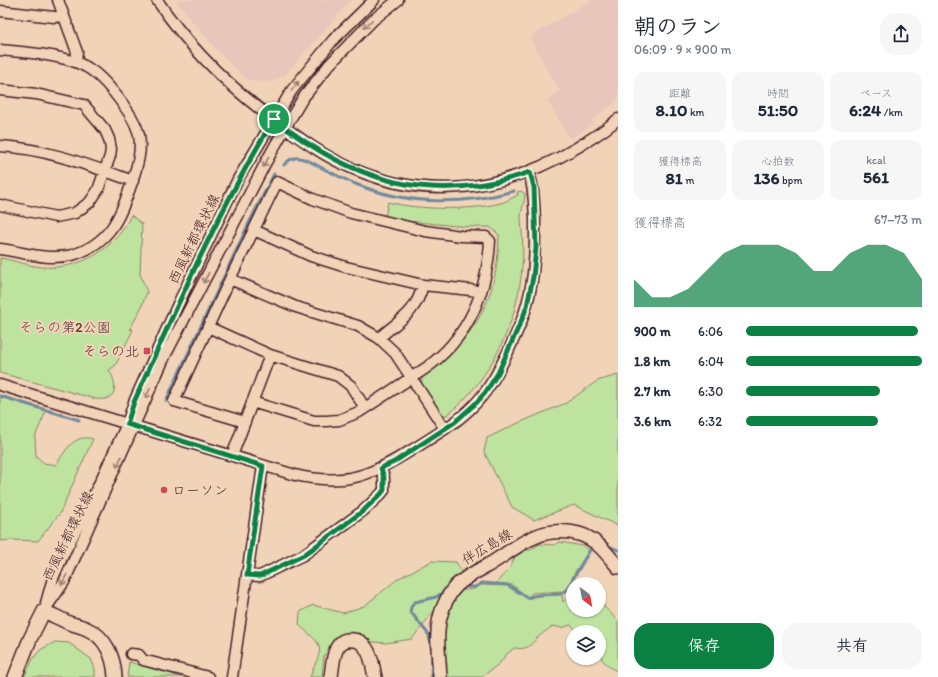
<!DOCTYPE html>
<html lang="ja">
<head>
<meta charset="utf-8">
<style>
  body { margin:0; font-family:Itim,"Klee One",sans-serif; background:#f6f6f7; color:#1f2937; height:100vh; display:flex; flex-direction:column; font-size:15px; white-space:nowrap }
  * { box-sizing:border-box; margin:0 }
  p { font-size:13px; color:#747a83 }
  .icon { flex:none; width:22px; height:22px; fill:none; stroke:currentColor; stroke-width:2; stroke-linecap:round; stroke-linejoin:round }
  .map { position:relative; flex:1; overflow:hidden }
  .details { display:flex; flex-direction:column; background:#fff; width:320px }
  .details>* { flex:none }
  .needle { width:26px; rotate:148deg }
  .fabs { position:absolute; left:566px; top:577px; display:grid; gap:8px }
  .fabs a { display:grid; place-items:center; width:40px; height:40px; border-radius:50%; background:#fff; box-shadow:0 1px 3px #0004; font-size:20px }
  .pin { position:absolute; display:grid; place-items:center; width:34px; height:34px; color:#fff; margin:-17px; border:2px solid #fff; border-radius:50%; box-shadow:0 1px 4px #0007 }
  .round { display:grid; place-items:center; flex:none; width:42px; height:42px; border-radius:16px; background:#f6f6f7 }
  .headline { display:flex; align-items:center; justify-content:space-between; height:68px; padding:0 16px }
  h1 { font-size:22px; font-weight:800; line-height:30px }
  .metrics { display:grid; grid-template-columns:repeat(3,1fr); gap:6px; height:68px; padding:4px 16px }
  .metrics div { display:grid; align-content:center; border-radius:10px; background:#f6f6f7; text-align:center }
  .metrics b { font-size:17px; font-weight:800 }
  .metrics small { font-size:11px; font-weight:400 }
  .metrics p { font-size:11px }
  .chart { height:112px; padding:8px 16px }
  .chart p { display:flex; justify-content:space-between }
  .chart svg { width:100%; height:72px; margin-top:4px; fill:#0b8043; opacity:.7 }
  .action { display:flex; gap:8px; margin-top:auto; padding:8px 16px }
  .action a { flex:1; height:46px; border-radius:16px; background:#0b8043; color:#fff; font-size:16px; font-weight:800; line-height:46px; text-align:center }
  .action a+a { background:#f6f6f7; color:#1f2937 }
  ul { padding:0 16px; list-style:none; font-size:13px }
  li { display:grid; grid-template-columns:64px 48px 1fr; align-items:center; height:30px }
  li i { height:10px; border-radius:5px; background:#0b8043 }
  main { display:flex; flex:1; min-height:0 }
  .map>svg:first-child { display:block }
</style>
</head>
<body>
<main>
<div class="map">
<svg width="618" height="677" viewBox="0 0 618 677">
  <rect width="100%" height="100%" fill="#f1d4b7"/>
  <filter id="ink" filterUnits="userSpaceOnUse"><feTurbulence type="fractalNoise" baseFrequency=".025" numOctaves="2"/><feDisplacementMap in="SourceGraphic" scale="8" xChannelSelector="R" yChannelSelector="G"/><feConvolveMatrix kernelMatrix="1 2 1 2 8 2 1 2 1" color-interpolation-filters="sRGB"/></filter>
  <g filter="url(#ink)">
    <path fill="#e8c6bc" d="M176 0H351L285 75 274 81 263 83 246 79 215 48 191 20Z
      M592 0H618V99L593 120 592 125 570 139 547 100 560 91 531 41 532 35Z"/>
    <path fill="#bde39e" stroke="#848164" d="M521 191 525 194C525 201 521 209 521 218 522 234 524 250 522 267 518 322 491 380 447 415H441L421 384 423 376C433 370 442 362 451 353 486 319 498 283 499 235L490 227C461 228 434 223 405 221V222L385 217 388 202C418 210 474 211 504 202 509 200 513 197 518 195L517 192Z
      M131 215 142 224 140 274 147 292 141 308 130 329 133 330 115 366 109 370C118 384 118 402 96 399L0 373V258C14 260 28 266 43 267 80 270 116 249 131 215Z
      M618 375V526L574 505 534 520 512 507 484 452 487 438 516 424 566 403 597 381Z
      M0 397 46 411 35 437 36 456 44 463 56 465C65 451 74 433 93 439L60 513 38 541 13 540 0 541Z
      M560 542 583 546 589 550 575 572 568 586 563 591 532 593 528 597 512 585 496 583 510 568 515 556 521 552 525 550H530L540 544 554 545Z
      M432 561 456 562 463 574 412 639 386 643 339 639 324 656 322 677H310C323 645 326 648 299 625L300 612 313 605 343 613 364 606 399 578Z
      M481 585 507 586 528 599 536 596 562 595 563 602 573 592V610H599V601L618 621V672C597 660 599 655 599 632H578L571 625 561 628 553 626C550 629 545 631 542 634 531 642 531 651 514 648L505 656 500 663 482 677H445L444 623 457 591 474 589Z
      M55 642 69 643 91 659 95 669V677H24L33 659 40 650Z
      M129 662 182 677H127Z"/>
    <g fill="none" stroke-linecap="round" stroke-linejoin="round">
      <path stroke="#708a9f" stroke-width="3" d="M284 165C288 160 294 157 300 158 310 160 319 167 328 171 338 176 348 181 358 185 408 205 463 205 514 191
        M0 396 79 420
        M166 401 249 223 274 174
        M609 546 618 550
        M468 587H475L482 583 508 585 528 598C540 591 556 598 566 591L590 550 593 549
        M431 677 432 653 429 635 410 611 412 605 415 602 436 597 448 589"/>
      <defs>
        <path id="minor" d="M58 0 77 52 76 62
          M157 0C188 46 228 86 273 119 297 136 320 154 347 166 426 203 505 191 578 147 592 138 606 130 618 119
          M0 11 54 17 64 16
          M0 50C25 52 67 55 88 68 105 78 135 116 139 135 142 152 137 166 132 182 121 216 110 244 72 255 47 261 24 252 0 249
          M0 90 36 94 84 105 105 130 109 139 111 149 110 156 98 190 90 202 75 213 56 217 0 205
          M0 146C44 148 91 166 133 181
          M254 230 311 256 346 267 423 285 471 290 481 292
          M230 279 296 307 358 326 379 338 395 353 445 429
          M208 327 270 355
          M379 338C400 319 415 315 423 285
          M0 385 295 475C347 487 372 475 415 448 437 434 459 422 476 403 490 388 499 370 508 352 515 336 523 321 527 304 535 276 535 248 535 220 534 202 534 188 529 172
          M245 422 174 401 230 279 277 182 313 199 351 213 425 231 461 236 486 237 490 241C487 293 469 337 426 368L359 412 339 420 326 421H314L252 402
          M232 456 270 355 338 376 351 386 365 408
          M247 575 260 576 303 555 363 511 381 494 384 490V478L381 468
          M46 603 53 578 64 553 92 499 127 424 134 402 178 304 238 179 292 90 333 40 374 0
          M44 611 64 582 165 356 266 162 285 128 303 98 329 65 373 20 398 0
          M131 654 139 655 143 660 208 677
          M232 677 263 466"/>
        <path id="major" d="M15 677 30 639 44 611C52 615 61 619 69 623 75 625 81 626 87 629 106 637 114 657 115 677
          M331 677C333 663 333 637 353 640 358 640 363 643 366 648 372 656 373 668 375 677
          M440 677C439 654 434 630 443 608 446 600 451 591 457 585 467 576 479 570 490 564 508 553 526 538 546 533 557 531 569 531 579 534 597 539 607 554 618 567"/>
      </defs>
      <use href="#minor" stroke="#4a1f2b" stroke-width="13"/>
      <use href="#major" stroke="#4a1f2b" stroke-width="16"/>
      <use href="#minor" stroke="#f1d4b7" stroke-width="10"/>
      <use href="#major" stroke="#f1d4b7" stroke-width="13"/>
    </g>
    <defs><path id="oneway-shaft" d="M-6 0H5M1.5-3L5.5 0L1.5 3" fill="none" stroke-width="1.6" stroke-linecap="round" stroke-linejoin="round"/></defs>
    <g stroke="#9e7a71">
      <use href="#oneway-shaft" transform="translate(368 24) rotate(136)"/>
      <use href="#oneway-shaft" transform="translate(295 86) rotate(-53)"/>
      <use href="#oneway-shaft" transform="translate(266 162) rotate(119)"/>
      <use href="#oneway-shaft" transform="translate(206 278) rotate(117)"/>
      <use href="#oneway-shaft" transform="translate(148 393) rotate(115)"/>
      <use href="#oneway-shaft" transform="translate(119 462) rotate(114)"/>
      <use href="#oneway-shaft" transform="translate(64 580) rotate(117)"/>
    </g>
  </g>
  <g fill="none" stroke-linecap="round" stroke-linejoin="round" filter="url(#ink)">
    <defs>
      <path id="route" d="M274 119C353 182 432 206 530 172L534 187 536 248 533 277 527 306 523 317 498 373 485 393 476 403 455 422 394 462 381 468 384 478V490L381 494 363 511 304 555 260 576 247 575 263 466 127 424 134 402C177 306 219 209 274 119Z"/>
    </defs>
    <use href="#route" stroke="#fff" stroke-width="8"/>
    <use href="#route" stroke="#0b8043" stroke-width="5"/>
  </g>
  <g fill="#d1495b" stroke="#f1d4b7" stroke-width="1.5">
    <rect x="143" y="347" width="8" height="8" rx="2"/>
    <circle cx="164" cy="490" r="4"/>
  </g>
  <g text-anchor="middle" dominant-baseline="central" stroke-width="4" stroke-linejoin="round" paint-order="stroke">
    <g font-size="14" fill="#4a1f2b" stroke="#f1d4b7">
      <text transform="translate(194 239) rotate(-64)">西風新都環状線</text>
      <text transform="translate(68 536) rotate(-64)">西風新都環状線</text>
      <text transform="translate(487 547) rotate(-31)">伴広島線</text>
    </g>
    <g font-size="14" fill="#5b3c3c" stroke="#f1d4b7">
      <text x="65" y="327">そらの第2公園</text>
    </g>
    <g font-size="14" fill="#4a1f2b" stroke="#f1d4b7" text-anchor="end">
      <text x="139" y="351">そらの北</text>
      <text x="172" y="490" text-anchor="start">ローソン</text>
    </g>
  </g>
</svg>
<div class="fabs">
<a><svg class="needle" viewBox="-14 -14 28 28"><path d="M0-13l5 13h-10z" fill="#e53935"/><path d="M0 13l5-13h-10z" fill="#747a83"/></svg></a>
<a><svg class="icon" aria-label="layers" viewBox="0 0 24 24"><path d="M12 4l9 5-9 5-9-5zM3 14l9 5 9-5"/></svg></a>
</div>
<div class="pin" style="left:274px;top:119px;background:#1e9e55"><svg class="icon" aria-label="arrive" viewBox="0 0 24 24"><path d="M6 21V4h12l-3 4 3 4H6"/></svg></div>
</div>
<section class="details">
<div class="headline"><div><h1>朝のラン</h1><p>06:09 · 9 × 900 m</p></div><a class="round"><svg class="icon" aria-label="share" viewBox="0 0 24 24"><path d="M12 15V3M7 8l5-5 5 5M5 13v7h14v-7"/></svg></a></div>
<div class="metrics">
<div><p>距離</p><b>8.10<small> km</small></b></div>
<div><p>時間</p><b>51:50</b></div>
<div><p>ペース</p><b>6:24<small> /km</small></b></div>
</div>
<div class="metrics">
<div><p>獲得標高</p><b>81<small> m</small></b></div>
<div><p>心拍数</p><b>136<small> bpm</small></b></div>
<div><p>kcal</p><b>561</b></div>
</div>
<div class="chart"><p><span>獲得標高</span>67–73 m</p>
<svg viewBox="0 0 160 44" preserveAspectRatio="none"><path d="M0 44V27L10 38L20 38L30 33L40 22L50 11L60 6L70 6L80 6L90 11L100 22L110 22L120 11L130 6L140 6L150 11L160 27V44z"/></svg>
</div>
<ul>
<li><b>900 m</b>6:06<i style="width:98%"></i></li>
<li><b>1.8 km</b>6:04<i style="width:100%"></i></li>
<li><b>2.7 km</b>6:30<i style="width:76%"></i></li>
<li><b>3.6 km</b>6:32<i style="width:75%"></i></li>
</ul>
<div class="action"><a>保存</a><a>共有</a></div>
</section>
</main>
</body>
</html>
